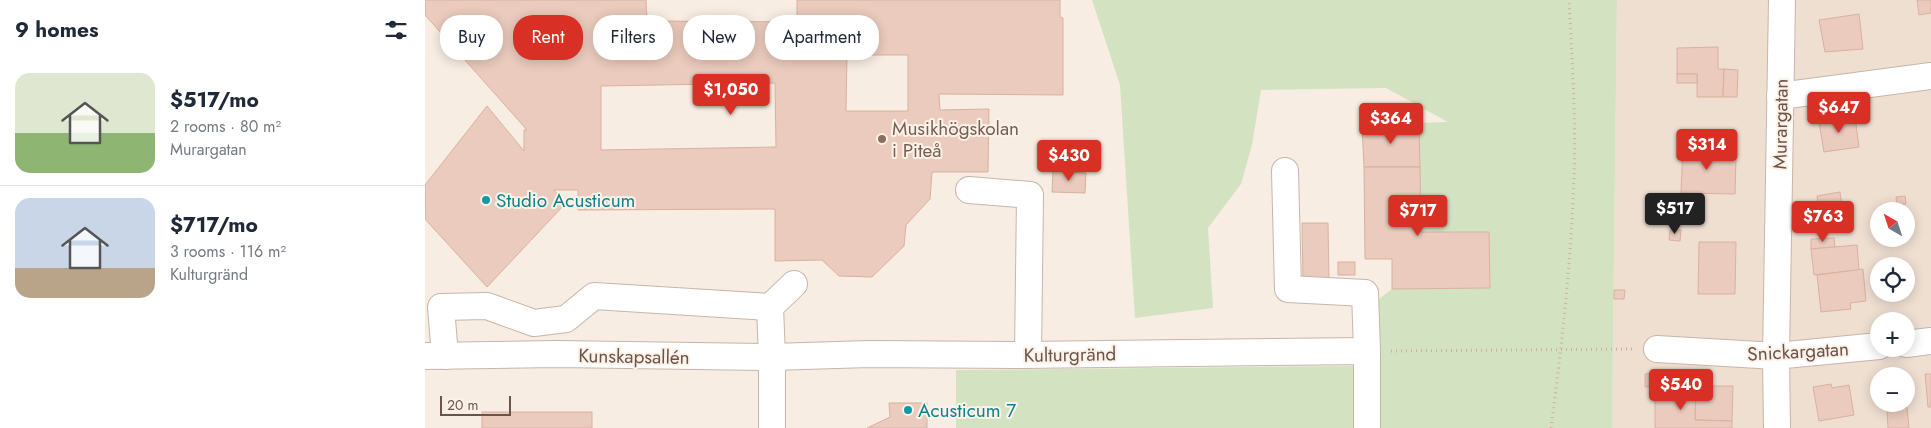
<!DOCTYPE html>
<html lang="en">
<head>
<meta charset="utf-8">
<style>
	:root { --surface:#fff; --page:#f6f6f7; --text:#1f2937; --muted:#747a83; --line:#e0e1e3; --accent:#d93025 }
	body { margin:0; font-family:Jost,sans-serif; background:var(--page); color:var(--text); height:100vh; display:flex; flex-direction:column; font-size:19px; white-space:nowrap }
	* { box-sizing:border-box; margin:0 }
	p { font-size:16px; color:var(--muted) }
	.icon { flex:none; width:28px; height:28px; fill:none; stroke:currentColor; stroke-width:2; stroke-linecap:round; stroke-linejoin:round }
	.map { position:relative; flex:1; overflow:hidden }
	.sheet { display:flex; flex-direction:column; background:var(--surface); width:425px }
	.sheet>* { flex:none }
	.banner { position:absolute; left:15px; top:15px; width:475px; height:45px; display:flex; gap:10px }
	.needle { width:32px; rotate:321deg }
	.buttons { position:absolute; left:1445px; top:202px; display:grid; gap:10px }
	.buttons a { display:grid; place-items:center; width:45px; height:45px; border-radius:50%; background:var(--surface); box-shadow:0 2px 12px #0003; font-size:25px }
	.scale { position:absolute; left:15px; bottom:12px; width:71px; box-sizing:border-box; padding-left:5px; border:2px solid #6c544c; border-top:0; font-size:14px; line-height:18px; white-space:nowrap; color:#6c544c; -webkit-text-stroke:4px #fcf2e7; paint-order:stroke }
	.price { position:absolute; translate:-50% -42px; padding:0 11px; border-radius:5px; background:var(--accent); color:#fff; font-size:16px; line-height:32px; filter:drop-shadow(0 1px 2px #0008) }
	.price::after { content:''; position:absolute; left:50%; top:30px; width:15px; height:11px; margin-left:-8px; background:inherit; clip-path:polygon(0 0,100% 0,50% 100%) }
	.price.active { background:#222; color:#fff }
	ul { padding:0; list-style:none }
	li { display:flex; align-items:center; gap:15px; height:125px; padding:0 15px }
	li+li { border-top:1px solid var(--line) }
	li span { display:grid; place-items:center; flex:none; width:140px; height:100px; border-radius:15px; color:#555 }
	li>.icon { margin-inline-start:auto }
	span .icon { width:60px; height:60px; fill:#fffc; stroke-width:1 }
	li b { font-size:21px }
	h2 { display:flex; justify-content:space-between; align-items:center; height:60px; padding:0 15px; font-size:21px }
	.tag { padding:0 18px; border-radius:20px; background:var(--surface); box-shadow:0 2px 12px #0003; font-size:18px; line-height:45px }
	.tag.active { background:var(--accent); color:#fff }
	main { display:flex; flex:1; min-height:0 }
	.map>svg:first-child { display:block }
	.residential { fill:#efdfd1; fill-rule:evenodd }
	.green { fill:#d3e3c2 }
	.building { fill:#eacbbd; stroke:#dab09f; fill-rule:evenodd }
	.lines { fill:none; stroke-linecap:round; stroke-linejoin:round }
	.minor-casing { stroke:#c7b5ab; stroke-width:28 }
	.path { stroke:#ceaea1; stroke-width:3; stroke-dasharray:1 4; stroke-linecap:butt }
	.minor { stroke:#fff; stroke-width:26 }
	.education-dot { fill:#8d6e63; stroke:#fcf2e7; stroke-width:2 }
	.culture-dot { fill:#0f9aa8; stroke:#fcf2e7; stroke-width:2 }
	.labels { text-anchor:middle; stroke-width:4; stroke-linejoin:round; paint-order:stroke }
	.street-label { font-size:19px; fill:#6c544c; stroke:#fcf2e7 }
	.education-label { font-size:19px; fill:#785e54; stroke:#fcf2e7; text-anchor:start }
	.culture-label { font-size:19px; fill:#0d838f; stroke:#fcf2e7; text-anchor:start }
</style>
</head>
<body>
<main>
<section class="sheet">
<h2>9 homes<svg class="icon" aria-label="filters" viewBox="0 0 24 24"><path d="M4 7h16M4 17h16"/><circle cx="9" cy="7" r="2"/><circle cx="15" cy="17" r="2"/></svg></h2>
<ul>
<li><span style="background:linear-gradient(#dfe7d0 60%,#8fb573 0)"><svg class="icon" aria-label="home" viewBox="0 0 24 24"><path d="M3 11l9-7 9 7M6 9v11h12V9"/></svg></span><div><b>$517/mo</b><p>2 rooms · 80 m²</p><p>Murargatan</p></div></li>
<li><span style="background:linear-gradient(#c9d6e8 70%,#b9a48a 0)"><svg class="icon" aria-label="home" viewBox="0 0 24 24"><path d="M3 11l9-7 9 7M6 9v11h12V9"/></svg></span><div><b>$717/mo</b><p>3 rooms · 116 m²</p><p>Kulturgränd</p></div></li>
</ul>
</section>
<div class="map">
<svg width="1506" height="428" viewBox="0 0 1506 428">
	<rect width="100%" height="100%" fill="#f8ede2"/>
	<path class="residential" d="M1192 0H1506V428H1187ZM1454 211H1481V239H1454ZM1454 266H1481V294H1454ZM1454 321H1481V349H1454ZM1454 376H1481V404H1454Z"/>
	<polygon class="green" points="667,0 1192,0 1187,428 531,428 531,370 930,366 954,340 954,299 967,289 1065,288 1064,232 996,232 994,123 1023,122 961,88 836,90 827,145 816,184 783,228 788,308 710,318 695,85"/>
	<g class="building">
		<path d="M0 0H221L222 21 372 22V0H635V17L638 18V95L514 94 515 110 564 109 563 172H507L505 199 481 225 479 246 447 277 414 276 397 260 350 261V209L153 210V190H129L140 204 62 287 0 219V185L62 106 99 151V130H102L0 15ZM422 55H483V111H421ZM350 83 351 147 176 150V86Z"/>
		<polygon points="1492,0 1506,0 1506,13 1494,15"/>
		<polygon points="1434,14 1438,49 1400,52 1394,20"/>
		<polygon points="1293,47 1293,69 1299,69 1298,97 1272,97 1272,74 1252,74 1252,48"/>
		<polygon points="1299,69 1313,70 1312,97 1298,97"/>
		<rect x="1252" y="74" width="20" height="9"/>
		<polygon points="1430,117 1434,147 1399,152 1394,122"/>
		<polygon points="994,123 995,167 939,167 937,125"/>
		<polygon points="629,143 663,145 661,166 628,163"/>
		<polygon points="1258,144 1295,145 1294,158 1311,158 1310,194 1256,193"/>
		<polygon points="939,167 995,167 996,232 1064,232 1065,288 967,289 967,259 940,259"/>
		<polygon points="628,171 661,173 660,193 627,192"/>
		<polygon points="1415,192 1417,207 1394,211 1392,196"/>
		<polygon points="1480,196 1481,204 1472,205 1471,197"/>
		<polygon points="1417,207 1418,211 1405,213 1405,209"/>
		<polygon points="877,223 903,223 904,280 878,280"/>
		<polygon points="1245,230 1256,230 1255,241 1244,240"/>
		<polygon points="1409,238 1410,247 1386,249 1386,239"/>
		<polygon points="1274,242 1311,242 1310,294 1273,294"/>
		<polygon points="1432,245 1434,270 1389,275 1386,249"/>
		<rect x="913" y="262" width="17" height="13"/>
		<polygon points="1438,269 1441,301 1425,303 1426,309 1396,312 1392,275"/>
		<polygon points="1189,290 1200,290 1199,299 1189,299"/>
		<polygon points="1231,373 1232,386 1220,387 1220,374"/>
		<polygon points="1500,374 1506,374 1506,407 1503,407"/>
		<polygon points="1406,384 1407,388 1424,385 1429,415 1394,421 1388,387"/>
		<polygon points="1271,386 1308,386 1307,421 1270,420"/>
		<polygon points="1230,390 1271,390 1270,420 1307,421 1307,428 1230,428"/>
		<polygon points="464,403 502,403 502,428 442,428 465,417"/>
		<polygon points="1482,407 1484,428 1463,428 1462,409"/>
		<rect x="57" y="412" width="110" height="16"/>
	</g>
	<g class="lines">
		<g class="minor-casing">
			<g id="minor">
				<polyline points="1355,96 1506,76"/>
				<polyline points="860,171 863,289 940,293 942,351 942,428"/>
				<polyline points="544,190 605,195 603,355"/>
				<polyline points="369,284 345,307 347,357 444,354 596,355 942,351"/>
				<polyline points="1481,344 1506,341"/>
				<polyline points="1232,349 1351,356 1454,346"/>
				<polyline points="0,356 132,354 347,357 347,428"/>
				<polyline points="20,356 16,307 62,306 109,323 141,319 169,296 345,307"/>
				<polyline points="1352,428 1351,356 1357,0"/>
			</g>
		</g>
		<g class="path">
			<polyline points="966,351 1209,349"/>
			<path d="M1126 428C1137 345 1146 262 1149 178 1151 119 1147 59 1144 0"/>
		</g>
		<use href="#minor" class="minor"/>
	</g>
	<circle class="education-dot" cx="457" cy="139" r="5"/>
	<g class="culture-dot">
		<circle cx="61" cy="200" r="5"/>
		<circle cx="483" cy="410" r="5"/>
	</g>
	<g class="labels">
		<g class="street-label">
			<text transform="translate(1355 124) rotate(-89)" y="7">Murargatan</text>
			<text transform="translate(1373 351) rotate(-3)" y="7">Snickargatan</text>
			<text transform="translate(645 354) rotate(-1)" y="7">Kulturgränd</text>
			<text transform="translate(209 356) rotate(1)" y="7">Kunskapsallén</text>
		</g>
		<g class="education-label">
			<text x="467" y="135">Musikhögskolan<tspan x="467" dy="22">i Piteå</tspan></text>
		</g>
		<g class="culture-label">
			<text x="71" y="207">Studio Acusticum</text>
			<text x="493" y="417">Acusticum 7</text>
		</g>
	</g>
</svg>
<div class="buttons">
<a><svg class="needle" viewBox="-14 -14 28 28"><path d="M0-13l5 13h-10z" fill="#e53935"/><path d="M0 13l5-13h-10z" fill="#747a83"/></svg></a>
<a><svg class="icon" aria-label="locate" viewBox="0 0 24 24"><circle cx="12" cy="12" r="6"/><path d="M12 2v4M12 18v4M2 12h4M18 12h4"/></svg></a>
<a>+</a>
<a>−</a>
</div>
<div class="scale">20 m</div>
<b class="price" style="left:306px;top:116px">$1,050</b>
<b class="price" style="left:1414px;top:134px">$647</b>
<b class="price" style="left:966px;top:145px">$364</b>
<b class="price" style="left:1282px;top:171px">$314</b>
<b class="price" style="left:644px;top:182px">$430</b>
<b class="price active" style="left:1250px;top:235px">$517</b>
<b class="price" style="left:993px;top:237px">$717</b>
<b class="price" style="left:1398px;top:243px">$763</b>
<b class="price" style="left:1256px;top:411px">$540</b>
<div class="banner">
<a class="tag">Buy</a>
<a class="tag active">Rent</a>
<a class="tag">Filters</a>
<a class="tag">New</a>
<a class="tag">Apartment</a>
</div>
</div>
</main>
</body>
</html>
